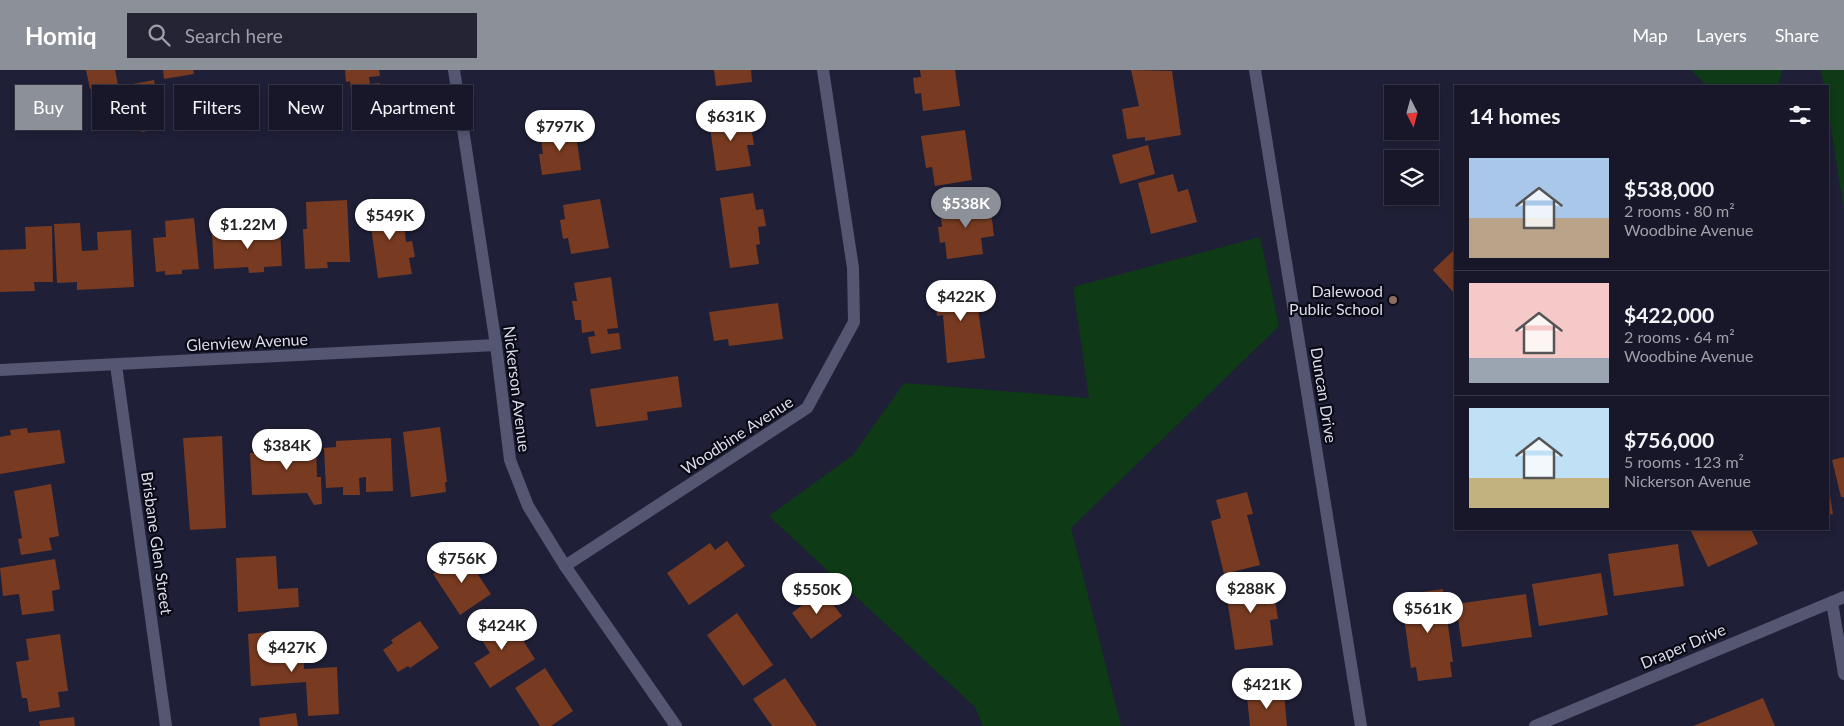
<!DOCTYPE html>
<html lang="en">
<head>
<meta charset="utf-8">
<style>
	:root { --surface:#171729; --page:#242435; --text:#f1f3f6; --muted:#9e9fa8; --line:#363646; --accent:#8c9099 }
	body { margin:0; font-family:Lato,sans-serif; background:var(--page); color:var(--text); height:100vh; display:flex; flex-direction:column; font-size:19px; white-space:nowrap }
	* { box-sizing:border-box; margin:0 }
	p { font-size:16px; color:var(--muted) }
	.icon { flex:none; width:28px; height:28px; fill:none; stroke:currentColor; stroke-width:2; stroke-linecap:round; stroke-linejoin:round }
	.map { position:relative; flex:1; overflow:hidden }
	.drawer { position:absolute; left:1454px; top:15px; width:375px; height:445px; display:flex; flex-direction:column; background:var(--surface); border-radius:0px; box-shadow:0 2px 8px #0003,0 0 0 1px var(--line) }
	.drawer>* { flex:none }
	.hud { position:absolute; left:15px; top:15px; width:475px; height:45px; display:flex; gap:10px }
	.needle { width:32px; rotate:174deg }
	.tools { position:absolute; left:1384px; top:15px; display:grid; gap:10px }
	.tools a { display:grid; place-items:center; width:55px; height:55px; border-radius:0px; background:var(--surface); box-shadow:0 2px 8px #0003,0 0 0 1px var(--line); font-size:25px }
	.price { position:absolute; translate:-50% -42px; padding:0 11px; border-radius:18px; background:#fff; color:#222; font-size:16px; line-height:32px; filter:drop-shadow(0 1px 2px #0008) }
	.price::after { content:''; position:absolute; left:50%; top:30px; width:15px; height:11px; margin-left:-8px; background:inherit; clip-path:polygon(0 0,100% 0,50% 100%) }
	.price.selected { background:var(--accent); color:#fff }
	ul { padding:0; list-style:none }
	li { display:flex; align-items:center; gap:15px; height:125px; padding:0 15px }
	li+li { border-top:1px solid var(--line) }
	li span { display:grid; place-items:center; flex:none; width:140px; height:100px; border-radius:0px; color:#555 }
	li>.icon { margin-inline-start:auto }
	span .icon { width:60px; height:60px; fill:#fffc; stroke-width:1 }
	li b { font-size:21px }
	h2 { display:flex; justify-content:space-between; align-items:center; height:60px; padding:0 15px; font-size:21px }
	.tag { padding:0 18px; border-radius:0px; background:var(--surface); box-shadow:0 2px 8px #0003,0 0 0 1px var(--line); font-size:18px; line-height:45px }
	.tag.selected { background:var(--accent); color:#fff }
	header { display:flex; align-items:center; gap:30px; box-sizing:border-box; height:70px; padding:0 25px; background:var(--accent); color:#fff }
	header strong { font-size:24px }
	nav { display:flex; gap:28px; margin-inline-start:auto; font-size:18px }
	.search { width:350px; height:45px; background:var(--page); display:flex; align-items:center; gap:12px; box-sizing:border-box; padding:0 18px; border-radius:0px; color:var(--muted); font-size:19px }
	.map>svg:first-child { display:block }
	.green { fill:#0e3b16 }
	.building { fill:#783b21 }
	.lines { fill:none; stroke-linecap:round; stroke-linejoin:round }
	.minor { stroke:#555672; stroke-width:12 }
	.education-dot { fill:#8d6e63; stroke:#0a0a15; stroke-width:2 }
	.labels { text-anchor:middle; stroke-width:4.5; stroke-linejoin:round; paint-order:stroke }
	.poi-label { font-size:16px; fill:#dadbec; stroke:#0a0a15; text-anchor:end }
	.street-label { font-size:16px; fill:#dadbec; stroke:#0a0a15 }
</style>
</head>
<body>
<header>
<strong>Homiq</strong>
<div class="search"><svg class="icon" aria-label="search" viewBox="0 0 24 24"><circle cx="10" cy="10" r="6"/><path d="M15 15l6 6"/></svg>Search here</div>
<nav><a>Map</a><a>Layers</a><a>Share</a></nav>
</header>
<div class="map">
<svg width="1844" height="656" viewBox="0 0 1844 656">
	<rect width="100%" height="100%" fill="#1f1f37"/>
	<g class="green">
		<polygon points="1691,0 1782,0 1778,16 1707,16"/>
		<polygon points="1821,0 1844,0 1844,141 1828,38 1828,16 1824,16"/>
		<polygon points="1260,167 1279,256 1071,458 1121,656 983,656 975,637 769,446 853,385 904,313 1089,328 1073,217"/>
	</g>
	<g class="building">
		<polygon points="86,0 115,0 118,15 90,19"/>
		<polygon points="163,0 193,0 194,4 164,9"/>
		<polygon points="345,0 379,0 380,6 369,7 370,14 380,13 382,30 353,34 350,11 346,12"/>
		<polygon points="714,0 751,0 752,12 716,16"/>
		<polygon points="920,0 955,0 960,36 923,41 921,23 915,24 913,8 921,7"/>
		<polygon points="1131,0 1172,1 1181,65 1145,71 1145,67 1127,69 1122,39 1139,36"/>
		<polygon points="154,10 162,59 141,62 133,14"/>
		<polygon points="749,44 754,75 747,75 751,96 716,101 709,50"/>
		<polygon points="575,57 581,100 542,105 539,84 543,84 540,62"/>
		<polygon points="965,60 972,110 935,116 932,97 926,98 921,66"/>
		<polygon points="1148,75 1155,104 1120,114 1112,85"/>
		<polygon points="1173,104 1178,122 1188,119 1197,152 1151,164 1138,113"/>
		<polygon points="753,123 756,140 763,139 766,156 758,157 760,174 756,175 759,194 730,198 720,128"/>
		<polygon points="600,129 609,178 571,184 568,168 563,169 560,150 565,149 563,135"/>
		<polygon points="347,130 350,192 327,192 328,198 305,199 303,159 307,159 306,132"/>
		<polygon points="397,130 400,147 394,148 395,156 404,155 406,172 412,171 415,187 409,188 412,204 378,208 368,134"/>
		<polygon points="990,132 994,166 981,168 983,184 947,189 945,172 940,173 938,157 942,157 940,139"/>
		<polygon points="194,148 199,199 182,200 182,204 165,205 165,201 156,202 153,168 166,167 165,151"/>
		<polygon points="80,153 82,181 98,180 97,162 131,160 134,217 77,220 77,212 57,213 54,154"/>
		<polygon points="52,156 53,212 34,212 35,221 0,222 0,180 26,179 25,157"/>
		<polygon points="280,159 282,196 264,197 264,202 249,203 248,197 214,199 212,164"/>
		<polygon points="1455,179 1455,224 1433,200"/>
		<polygon points="611,207 618,258 607,259 608,264 619,263 621,279 591,284 588,267 595,266 594,261 582,263 581,250 575,250 572,231 577,231 574,213"/>
		<polygon points="974,211 985,288 947,293 943,245 937,246 934,227 940,226 938,215"/>
		<polygon points="778,233 783,269 729,276 728,269 714,271 709,242"/>
		<polygon points="678,306 682,337 647,342 648,350 596,357 590,319"/>
		<polygon points="440,357 447,412 445,412 446,422 411,427 403,362"/>
		<polygon points="27,358 28,363 60,360 65,393 0,404 0,367 11,365 10,360"/>
		<polygon points="222,366 226,458 190,460 183,368"/>
		<polygon points="391,368 393,421 366,422 366,407 359,408 360,425 343,425 343,417 326,418 324,378 336,377 336,371"/>
		<polygon points="316,372 317,407 321,407 322,434 314,435 307,423 252,425 250,383 263,383 262,375"/>
		<polygon points="1844,387 1844,427 1841,427 1832,390"/>
		<polygon points="1828,413 1833,444 1828,445"/>
		<polygon points="51,414 59,466 49,468 52,480 21,485 18,469 22,468 14,421"/>
		<polygon points="1247,422 1253,444 1247,445 1260,495 1224,504 1211,451 1221,448 1216,430"/>
		<polygon points="1690,459 1751,459 1758,474 1708,497"/>
		<polygon points="727,471 745,496 689,535 667,503 710,473 715,480"/>
		<polygon points="1678,474 1684,516 1614,526 1608,484"/>
		<polygon points="464,484 491,524 460,545 433,504"/>
		<polygon points="276,486 278,519 298,518 299,537 238,542 236,488"/>
		<polygon points="55,489 60,519 52,521 54,541 22,545 19,524 3,526 0,498"/>
		<polygon points="1601,503 1608,545 1539,556 1532,514"/>
		<polygon points="1265,509 1268,530 1275,530 1278,549 1270,550 1273,575 1235,580 1225,516"/>
		<polygon points="1443,519 1453,592 1450,592 1452,607 1418,611 1416,597 1411,598 1401,525"/>
		<polygon points="822,520 842,546 811,569 792,543"/>
		<polygon points="1526,524 1532,567 1462,577 1456,534"/>
		<polygon points="737,543 773,595 743,616 707,565"/>
		<polygon points="506,544 535,589 490,618 474,593 490,583 477,562"/>
		<polygon points="420,551 439,578 410,598 408,596 398,602 383,580 393,573 391,570"/>
		<polygon points="281,561 283,592 304,590 304,599 337,597 339,644 308,646 306,612 251,616 248,564"/>
		<polygon points="60,564 68,621 58,622 60,637 29,642 27,628 22,628 16,592 29,590 26,569"/>
		<polygon points="545,598 573,641 551,656 540,656 515,618"/>
		<polygon points="785,608 817,656 772,656 753,629"/>
		<polygon points="1284,623 1287,656 1250,656 1247,627"/>
		<polygon points="1763,628 1775,656 1693,656"/>
		<polygon points="296,643 298,656 260,656 259,648"/>
		<polygon points="74,647 75,656 40,656 39,651"/>
	</g>
	<g class="lines">
		<g class="minor">
			<polyline points="454,0 496,275 510,390 528,436 565,496 676,656"/>
			<polyline points="1255,0 1361,656"/>
			<polyline points="116,295 166,656"/>
			<polyline points="0,300 496,275"/>
			<polyline points="565,496 807,338 854,252 853,198 823,0"/>
			<polyline points="1832,532 1844,604"/>
			<polyline points="1535,656 1844,527"/>
		</g>
	</g>
	<circle class="education-dot" cx="1393" cy="230" r="5"/>
	<g class="labels">
		<g class="poi-label">
			<text x="1383" y="227">Dalewood<tspan x="1383" dy="18">Public School</tspan></text>
		</g>
		<g class="street-label">
			<text transform="translate(247 272) rotate(-3)" y="6">Glenview Avenue</text>
			<text transform="translate(517 319) rotate(83)" y="6">Nickerson Avenue</text>
			<text transform="translate(1324 325) rotate(81)" y="6">Duncan Drive</text>
			<text transform="translate(737 365) rotate(-33)" y="6">Woodbine Avenue</text>
			<text transform="translate(157 473) rotate(82)" y="6">Brisbane Glen Street</text>
			<text transform="translate(1683 576) rotate(-23)" y="6">Draper Drive</text>
		</g>
	</g>
</svg>
<div class="tools">
<a><svg class="needle" viewBox="-14 -14 28 28"><path d="M0-13l5 13h-10z" fill="#e53935"/><path d="M0 13l5-13h-10z" fill="#9e9fa8"/></svg></a>
<a><svg class="icon" aria-label="layers" viewBox="0 0 24 24"><path d="M12 4l9 5-9 5-9-5zM3 14l9 5 9-5"/></svg></a>
</div>
<b class="price" style="left:731px;top:72px">$631K</b>
<b class="price" style="left:560px;top:82px">$797K</b>
<b class="price selected" style="left:966px;top:159px">$538K</b>
<b class="price" style="left:390px;top:171px">$549K</b>
<b class="price" style="left:248px;top:180px">$1.22M</b>
<b class="price" style="left:961px;top:252px">$422K</b>
<b class="price" style="left:287px;top:401px">$384K</b>
<b class="price" style="left:462px;top:514px">$756K</b>
<b class="price" style="left:1251px;top:544px">$288K</b>
<b class="price" style="left:817px;top:545px">$550K</b>
<b class="price" style="left:1428px;top:564px">$561K</b>
<b class="price" style="left:502px;top:581px">$424K</b>
<b class="price" style="left:292px;top:603px">$427K</b>
<b class="price" style="left:1267px;top:640px">$421K</b>
<div class="hud">
<a class="tag selected">Buy</a>
<a class="tag">Rent</a>
<a class="tag">Filters</a>
<a class="tag">New</a>
<a class="tag">Apartment</a>
</div>
<section class="drawer">
<h2>14 homes<svg class="icon" aria-label="filters" viewBox="0 0 24 24"><path d="M4 7h16M4 17h16"/><circle cx="9" cy="7" r="2"/><circle cx="15" cy="17" r="2"/></svg></h2>
<ul>
<li><span style="background:linear-gradient(#a9c7e8 60%,#b9a48a 0)"><svg class="icon" aria-label="home" viewBox="0 0 24 24"><path d="M3 11l9-7 9 7M6 9v11h12V9"/></svg></span><div><b>$538,000</b><p>2 rooms · 80 m²</p><p>Woodbine Avenue</p></div></li>
<li><span style="background:linear-gradient(#f6c9c9 75%,#9aa5b1 0)"><svg class="icon" aria-label="home" viewBox="0 0 24 24"><path d="M3 11l9-7 9 7M6 9v11h12V9"/></svg></span><div><b>$422,000</b><p>2 rooms · 64 m²</p><p>Woodbine Avenue</p></div></li>
<li><span style="background:linear-gradient(#bfe0f5 70%,#c2b280 0)"><svg class="icon" aria-label="home" viewBox="0 0 24 24"><path d="M3 11l9-7 9 7M6 9v11h12V9"/></svg></span><div><b>$756,000</b><p>5 rooms · 123 m²</p><p>Nickerson Avenue</p></div></li>
</ul>
</section>
</div>
</body>
</html>
